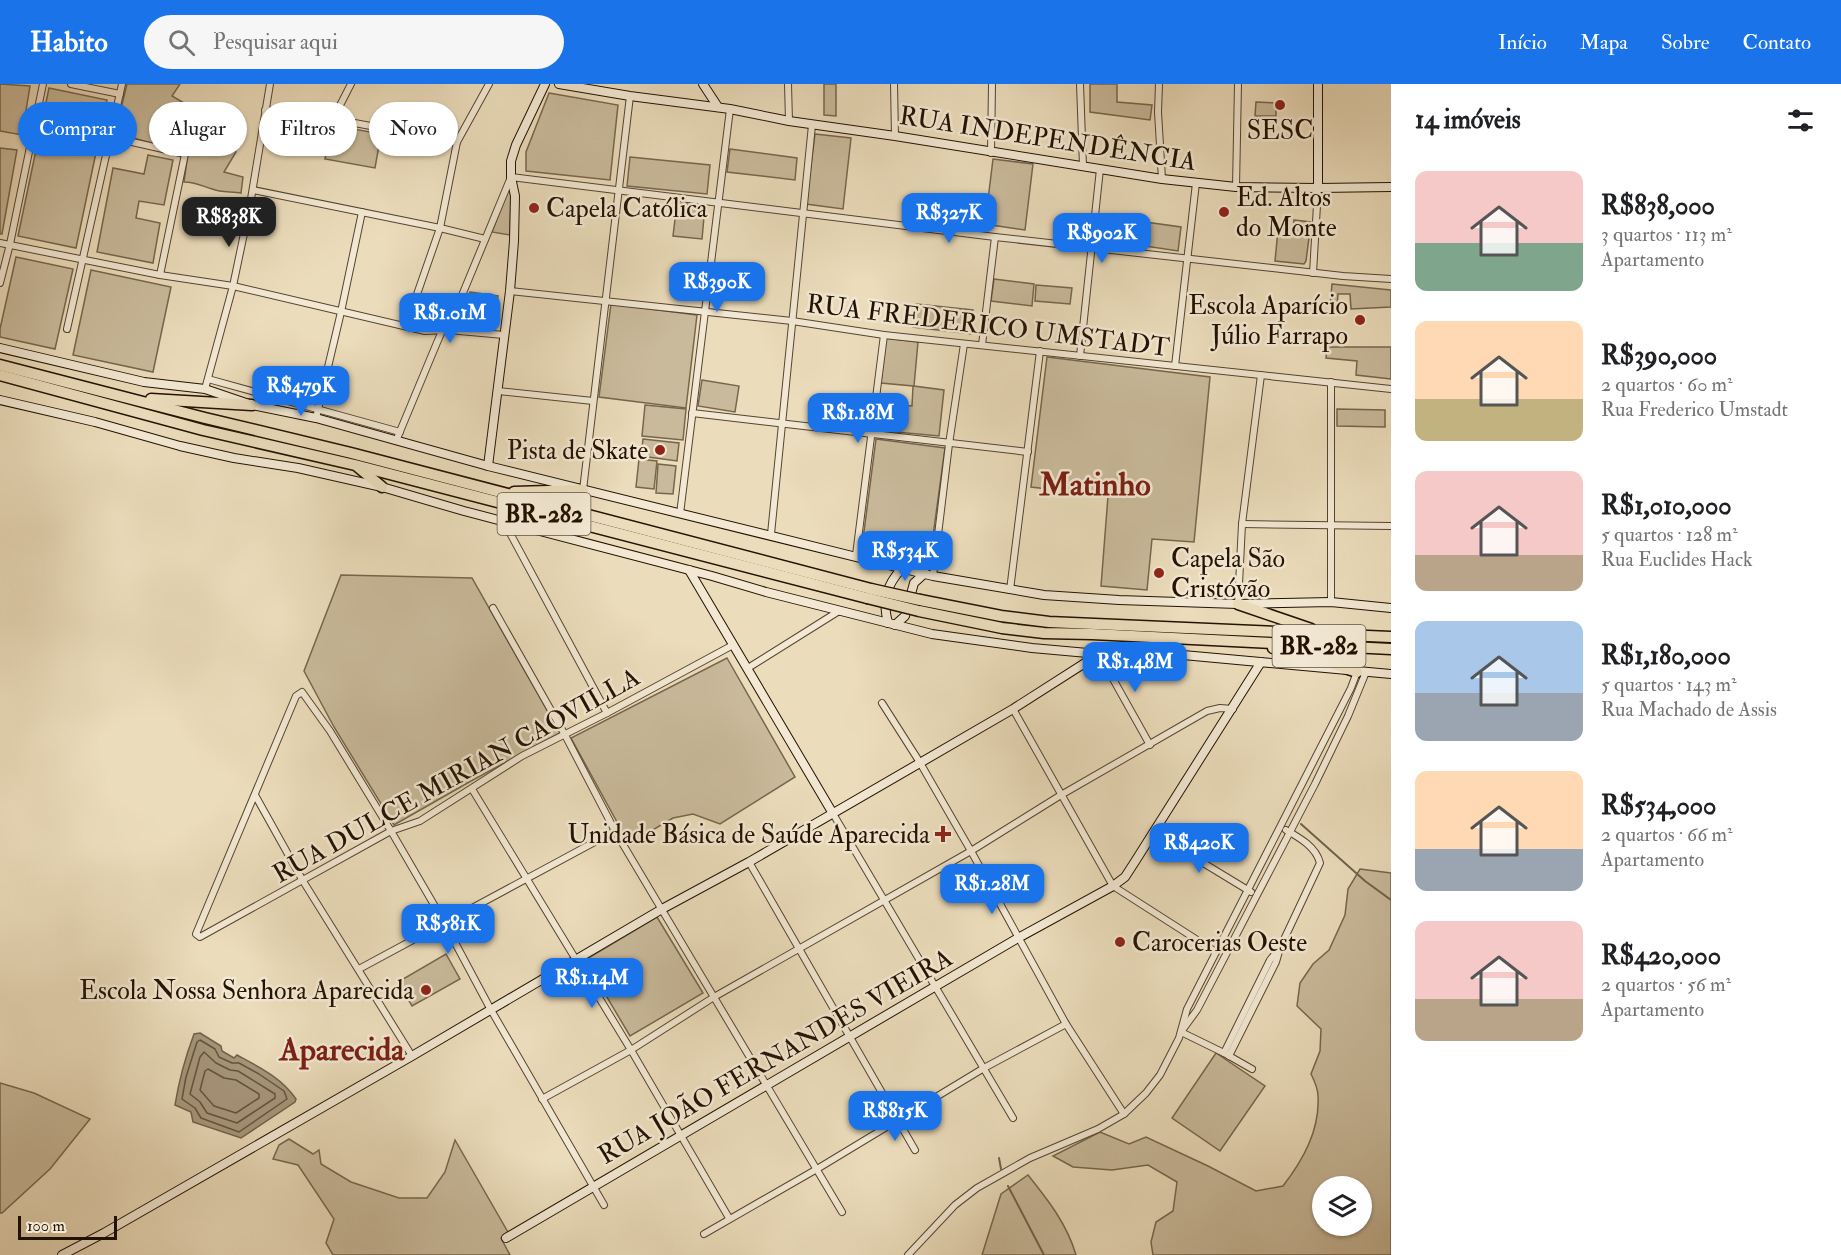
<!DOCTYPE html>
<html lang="pt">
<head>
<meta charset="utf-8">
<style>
	:root { --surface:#fff; --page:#f6f6f6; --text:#202124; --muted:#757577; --accent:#1a73e8 }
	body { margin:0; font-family:"IM FELL Double Pica",serif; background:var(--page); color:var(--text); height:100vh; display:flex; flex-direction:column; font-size:22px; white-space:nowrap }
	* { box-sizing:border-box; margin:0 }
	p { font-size:20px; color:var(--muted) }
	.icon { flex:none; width:33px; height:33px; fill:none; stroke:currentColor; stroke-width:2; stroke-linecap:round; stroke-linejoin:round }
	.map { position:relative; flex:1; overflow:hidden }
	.panel { display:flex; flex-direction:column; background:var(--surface); width:450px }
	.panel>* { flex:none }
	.hud { position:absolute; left:18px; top:18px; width:570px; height:54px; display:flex; gap:12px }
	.controls { position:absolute; left:1312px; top:1092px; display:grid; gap:12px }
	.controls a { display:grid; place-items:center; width:60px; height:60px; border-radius:50%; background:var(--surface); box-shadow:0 2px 4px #0004; font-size:30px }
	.scale { position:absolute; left:18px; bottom:15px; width:99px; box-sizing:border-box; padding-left:6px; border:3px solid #231201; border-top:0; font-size:16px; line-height:21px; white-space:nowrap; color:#231201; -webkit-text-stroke:4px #f2e8d3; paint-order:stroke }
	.price { position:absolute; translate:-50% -51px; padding:0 14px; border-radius:12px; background:var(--accent); color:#fff; font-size:20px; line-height:39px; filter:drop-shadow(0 2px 3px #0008) }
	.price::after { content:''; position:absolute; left:50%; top:36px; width:18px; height:14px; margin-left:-9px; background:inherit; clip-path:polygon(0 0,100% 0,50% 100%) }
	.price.active { background:#222; color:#fff }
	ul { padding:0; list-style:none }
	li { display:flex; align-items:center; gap:18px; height:150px; padding:0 24px }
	li span { display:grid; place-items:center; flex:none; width:168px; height:120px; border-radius:12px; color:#555 }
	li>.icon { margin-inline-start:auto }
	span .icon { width:72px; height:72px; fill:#fffc; stroke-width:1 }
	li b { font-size:26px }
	h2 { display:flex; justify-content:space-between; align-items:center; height:72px; padding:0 24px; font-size:26px }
	.tag { padding:0 21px; border-radius:27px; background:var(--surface); box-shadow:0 2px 4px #0004; font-size:21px; line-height:54px }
	.tag.active { background:var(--accent); color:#fff }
	header { display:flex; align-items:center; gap:36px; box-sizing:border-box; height:84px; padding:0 30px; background:var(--accent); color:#fff }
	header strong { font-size:28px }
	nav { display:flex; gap:33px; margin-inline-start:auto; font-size:21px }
	.search { width:420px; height:54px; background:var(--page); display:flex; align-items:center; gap:15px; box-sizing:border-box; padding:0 21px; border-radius:33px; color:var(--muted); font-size:22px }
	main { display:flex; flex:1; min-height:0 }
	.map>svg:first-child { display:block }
	.green { fill:#c9ba9b; stroke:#76664e; stroke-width:1.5; fill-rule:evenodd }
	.water { fill:#a7977c; stroke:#72624b; stroke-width:1.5 }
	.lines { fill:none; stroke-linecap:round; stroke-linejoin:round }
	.shore { stroke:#65543e; stroke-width:1.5 }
	.stream { stroke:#72624b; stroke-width:2 }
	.street-casing { stroke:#554430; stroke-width:8 }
	.secondary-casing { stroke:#231201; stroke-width:10 }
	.highway-casing { stroke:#231201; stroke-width:13 }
	.street { stroke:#f2e8d3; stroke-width:6 }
	.secondary { stroke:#f2e8d3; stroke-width:8 }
	.highway { stroke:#ebdcbb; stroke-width:10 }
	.highway-bridge-casing { stroke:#231201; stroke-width:13; stroke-linecap:butt }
	.highway-bridge { stroke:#ebdcbb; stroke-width:10 }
	.poi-dot { fill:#8f2418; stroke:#f2e8d3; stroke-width:2 }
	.labels { text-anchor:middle; stroke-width:5; stroke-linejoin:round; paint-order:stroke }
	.shield { fill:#f2e8d3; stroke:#615240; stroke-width:1.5 }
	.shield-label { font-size:24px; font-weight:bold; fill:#231201 }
	.poi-label { font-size:26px; fill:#231201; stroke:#f2e8d3; text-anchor:start }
	.street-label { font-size:26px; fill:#231201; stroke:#f2e8d3 }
	.district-label { font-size:32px; font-weight:bold; fill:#7a1f14; stroke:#f2e8d3 }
</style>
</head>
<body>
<header>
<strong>Habito</strong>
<div class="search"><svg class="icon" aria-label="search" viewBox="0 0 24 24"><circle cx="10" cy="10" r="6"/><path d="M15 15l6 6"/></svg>Pesquisar aqui</div>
<nav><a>Início</a><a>Mapa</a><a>Sobre</a><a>Contato</a></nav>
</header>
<main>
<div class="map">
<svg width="1391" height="1171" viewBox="0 0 1391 1171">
	<rect width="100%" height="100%" fill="#ebdcbb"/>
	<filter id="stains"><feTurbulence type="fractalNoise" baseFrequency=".00333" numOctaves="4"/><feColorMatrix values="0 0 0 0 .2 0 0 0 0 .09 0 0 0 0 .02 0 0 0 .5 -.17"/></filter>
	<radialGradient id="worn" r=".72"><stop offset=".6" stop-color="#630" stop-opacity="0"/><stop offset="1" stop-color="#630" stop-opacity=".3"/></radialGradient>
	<g class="green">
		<polygon points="0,0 30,2 22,51 0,47"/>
		<path d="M127 0H180L172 12 223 42 221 53 235 56 233 62 236 68 224 88 243 93 241 109C232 107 222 109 212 105 202 102 195 98 184 98L188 69 115 49Z"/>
		<polygon points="824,0 836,0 836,32 824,31"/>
		<polygon points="1090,0 1117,0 1117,18 1152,21 1150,36 1090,28"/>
		<polygon points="49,4 107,16 76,164 18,152"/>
		<polygon points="549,9 618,21 610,96 526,87 526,68"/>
		<polygon points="1256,18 1276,19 1276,32 1255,32"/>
		<polygon points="332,41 381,50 375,84 325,75"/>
		<polygon points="815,50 851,54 843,125 806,120"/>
		<polygon points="0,64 17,66 2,150 0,150"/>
		<polygon points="730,65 797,74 795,96 727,88"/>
		<polygon points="148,71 173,76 164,121 139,117 136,134 160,139 153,179 97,168 113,84 144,90"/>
		<polygon points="630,73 710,81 707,110 627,102"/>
		<polygon points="993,75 1033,80 1025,146 985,140"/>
		<polygon points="511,97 510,151 492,148"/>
		<polygon points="677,119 705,122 702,155 673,152"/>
		<polygon points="1102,132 1181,143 1178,167 1099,155"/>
		<polygon points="1294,136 1311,138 1306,177 1304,180 1275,177 1278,146 1293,147"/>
		<polygon points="16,173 73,185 55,265 0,253 0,245"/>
		<polygon points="91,186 171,203 153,288 73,271"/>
		<polygon points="994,195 1034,200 1032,222 991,217"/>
		<polygon points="1332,200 1391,206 1391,223 1351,225 1350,210 1338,210 1337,223 1330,223"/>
		<polygon points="1036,201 1072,204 1070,220 1035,217"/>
		<polygon points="470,208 498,212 494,239 458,236"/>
		<polygon points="611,220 697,231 686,324 599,313"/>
		<polygon points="916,220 973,226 971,250 913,243"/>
		<polygon points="885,254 918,258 914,302 944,306 939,352 875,346 878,319 912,322 913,302 881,299"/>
		<polygon points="1327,263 1391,263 1391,295 1356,291 1357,277 1326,274"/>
		<polygon points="1047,273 1210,293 1194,458 1152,455 1147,506 1101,502 1108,412 1031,403"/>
		<polygon points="702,296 739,302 735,328 698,322"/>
		<polygon points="645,321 686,325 683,356 642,352"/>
		<polygon points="1337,325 1385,326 1385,343 1337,342"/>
		<polygon points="643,355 679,359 677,377 641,372"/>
		<polygon points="876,355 945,364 929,481 862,463"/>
		<polygon points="639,375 657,377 654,405 636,403"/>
		<polygon points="658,380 676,382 673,410 656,409"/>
		<polygon points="341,491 472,494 560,649 471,697 394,741 334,643 304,587"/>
		<polygon points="727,574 795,693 720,740 693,730 673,734 629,760 571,654"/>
		<path d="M1360 785 1391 789V1171H1153L1151 1158 1156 1138 1173 1127 1177 1098 1148 1081 1112 1086 1073 1083 1053 1072 1100 1048 1129 1060 1146 1053 1208 1082 1256 1107 1283 1102C1303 1076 1320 1046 1318 1012 1318 1005 1314 996 1311 990L1320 967 1321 945 1297 922 1300 899 1313 880 1329 866 1345 831 1348 805ZM1323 1102H1362V1142H1323Z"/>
		<polygon points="657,833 703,909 630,952 585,876"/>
		<polygon points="446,870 460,895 412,922 398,898"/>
		<polygon points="1216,969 1265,1002 1220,1067 1172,1034"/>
		<polygon points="0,999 34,1009 90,1035 50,1085 2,1129 0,1129"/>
		<polygon points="289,1055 313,1070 319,1066 321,1080 351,1098 399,1114 427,1114 445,1088 455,1056 509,1150 501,1154 510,1171 333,1171 326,1159 334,1135 298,1081 273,1075 279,1061"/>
		<path d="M1028 1091C1048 1116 1067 1140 1076 1171H982L1001 1110Z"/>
	</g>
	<path class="water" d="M200 949 221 962 222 967 234 974 237 971C259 983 282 994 296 1015L295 1018 241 1054 193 1038 191 1028 175 1021C179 996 185 974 194 950Z"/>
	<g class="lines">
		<g class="shore">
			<polygon points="200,956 215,965 219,973 232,979 239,979 259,990 284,1007 287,1015 239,1048 201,1034 195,1024 182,1015 186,993 197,958"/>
			<polygon points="204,968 216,979 230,986 238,987 275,1010 275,1014 237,1039 207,1029 200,1018 190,1010 200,973"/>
			<polygon points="208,985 224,994 236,996 259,1010 259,1014 236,1029 214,1022 200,1006 205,987"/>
		</g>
		<g class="stream">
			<polyline points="1301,740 1365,797 1391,816"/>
			<polyline points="999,1074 1001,1085"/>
			<polyline points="1008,1102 1044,1171"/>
		</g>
		<g class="street-casing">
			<g id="street">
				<polyline points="71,0 120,10"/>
				<polyline points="788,0 789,37"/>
				<polyline points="894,0 895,52"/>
				<polyline points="1080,0 1083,82"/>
				<polyline points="1159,0 1158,28 1162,95"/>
				<polyline points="265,26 333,35 457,58"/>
				<polyline points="333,35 351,0"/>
				<polyline points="110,53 185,70 160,191"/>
				<polyline points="991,69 992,0"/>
				<polyline points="1236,103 1238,0"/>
				<polyline points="253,106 440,144 485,155"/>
				<polyline points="0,159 160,191 233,202 425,247 448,246 504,251"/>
				<polyline points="1313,189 1318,104"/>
				<polyline points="0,199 10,160 43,0"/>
				<polyline points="510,207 792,237 884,251 1391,305"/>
				<polyline points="406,242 440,144 457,58 489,0"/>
				<polyline points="67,245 122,0"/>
				<polyline points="982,261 995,153"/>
				<polyline points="1080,272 1100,85"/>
				<polyline points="1175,282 1196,99"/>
				<polyline points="208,295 400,348"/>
				<polyline points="205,305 233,202 250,121 270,0"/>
				<polyline points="498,307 593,317"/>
				<polyline points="692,329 1028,368"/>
				<polyline points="316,334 341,228 362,128"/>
				<polyline points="396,357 436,261 442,247 453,233 511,93 995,153 1343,192 1391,195"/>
				<polyline points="583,406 630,12"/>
				<polyline points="680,430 730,25"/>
				<polyline points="504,438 607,629"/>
				<polyline points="1242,440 1391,442"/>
				<polyline points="771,450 812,41"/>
				<polyline points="856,471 884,251"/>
				<polyline points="933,492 949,360 964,260"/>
				<polyline points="1010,506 1040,267"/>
				<polyline points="1331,518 1331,298"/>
				<polyline points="1238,520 1242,440 1261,291"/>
				<polyline points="493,524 565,651 615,747 842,1128"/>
				<polyline points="1099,570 1150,661"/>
				<polyline points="748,584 839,527"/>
				<polyline points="882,619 919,677 971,767 1066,940 1124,1030"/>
				<polyline points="1013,625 1113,802 1216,868"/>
				<polyline points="472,705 631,966 729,1134"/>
				<polyline points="255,711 303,797 412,972"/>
				<polyline points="832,728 1013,1034"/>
				<polyline points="1154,749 1251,808"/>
				<polyline points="749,778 915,1066"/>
				<polyline points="359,885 615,747"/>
				<polyline points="1181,948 1197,926 1315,700 1348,632 1366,588"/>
				<polyline points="1181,948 1224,969 1252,985"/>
				<polyline points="1224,969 1270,876 1280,864"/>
				<path d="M1229 972 1276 878 1280 864 1320 779C1316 763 1300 754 1286 746"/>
				<polyline points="542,1015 631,966 714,913 971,767 1061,711 1207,627 1220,624 1233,625"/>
				<polyline points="604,1121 491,926 444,838 391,747 330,647 302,608 296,612 196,850 200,853 391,747 420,737 522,672 607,629 733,561"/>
				<polyline points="704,1150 817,1085 984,984 1066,940"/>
				<polyline points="908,1171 955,1121 977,1104 1030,1074 1098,1045 1124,1030 1146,1009 1160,991 1179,954 1187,925 1351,604 1357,588"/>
			</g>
		</g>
		<g class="secondary-casing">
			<g id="secondary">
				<polyline points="559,0 630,12 730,25 789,37 895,52 1162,95 1236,103 1318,104 1391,103"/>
				<polyline points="703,0 718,23"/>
				<polyline points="1318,104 1318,0"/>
				<polyline points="0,264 144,298 205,305 252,321 316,334 488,382 933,492 1044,511 1119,516 1238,520 1331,518 1391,524"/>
				<polyline points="0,316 95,338 180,362 234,374 298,384 382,403 464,427 712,492 766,508 932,550 1032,564 1099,570 1183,571 1391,590"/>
				<polyline points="488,382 510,207 514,157 515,112 511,93 511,77 516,61 545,0"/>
				<polyline points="689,486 832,728"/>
				<path d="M888 539C882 516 886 502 902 484"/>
				<polyline points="895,541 905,532 914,499 925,489"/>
				<polyline points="506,1154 1018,854 1113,802 1125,793 1136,776 1261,578"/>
				<polyline points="62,1171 104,1149 412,972 662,825 749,778 1013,625 1099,570"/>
			</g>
		</g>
		<g class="highway-casing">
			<g id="highway">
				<polyline points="0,281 205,334 351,369 871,505"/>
				<polyline points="0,291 203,346 355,381 867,514"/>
				<polyline points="151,315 252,321"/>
				<polyline points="358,383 382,403"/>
				<polyline points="514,408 583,406"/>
				<polyline points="920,516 1001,532 1049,538 1391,553"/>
				<polyline points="1238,520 1311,545"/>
				<polyline points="919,527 1002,544 1044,549 1092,550 1391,565"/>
				<polyline points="1273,564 1313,573 1357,588"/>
			</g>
		</g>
		<use href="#street" class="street"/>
		<use href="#secondary" class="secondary"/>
		<use href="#highway" class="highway"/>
		<g class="highway-bridge-casing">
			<g id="highway-bridge">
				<polyline points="871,505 920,516"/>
				<polyline points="867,514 919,527"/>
			</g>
		</g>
		<use href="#highway-bridge" class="highway-bridge"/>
	</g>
	<g class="poi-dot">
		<circle cx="1280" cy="21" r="6"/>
		<circle cx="534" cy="124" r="6"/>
		<circle cx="1224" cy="128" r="6"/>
		<circle cx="1360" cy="236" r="6"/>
		<circle cx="660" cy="366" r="6"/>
		<circle cx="1159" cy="489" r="6"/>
		<path d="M940 741h6v6h6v6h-6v6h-6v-6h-6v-6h6z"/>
		<circle cx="1120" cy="858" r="6"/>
		<circle cx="426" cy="906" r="6"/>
	</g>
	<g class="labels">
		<g class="shield">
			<rect x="497.5" y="409" width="93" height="42" rx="4.5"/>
			<rect x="1272.5" y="541" width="93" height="42" rx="4.5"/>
		</g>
		<g class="shield-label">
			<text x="544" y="438">BR-282</text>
			<text x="1319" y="570">BR-282</text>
		</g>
		<g class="poi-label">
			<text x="1280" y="55" text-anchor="middle">SESC</text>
			<text x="1236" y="122">Ed. Altos<tspan x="1236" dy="30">do Monte</tspan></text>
			<text x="546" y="133">Capela Católica</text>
			<text x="1348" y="230" text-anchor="end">Escola Aparício<tspan x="1348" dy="30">Júlio Farrapo</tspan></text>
			<text x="648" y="375" text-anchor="end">Pista de Skate</text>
			<text x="1171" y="483">Capela São<tspan x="1171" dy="30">Cristóvão</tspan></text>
			<text x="930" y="759" text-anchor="end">Unidade Básica de Saúde Aparecida</text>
			<text x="1132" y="867">Carocerias Oeste</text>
			<text x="414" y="915" text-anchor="end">Escola Nossa Senhora Aparecida</text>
		</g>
		<g class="street-label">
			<text transform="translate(1048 54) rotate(9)" y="9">RUA INDEPENDÊNCIA</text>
			<text transform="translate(988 241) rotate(7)" y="9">RUA FREDERICO UMSTADT</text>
			<text transform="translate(456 691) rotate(-29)" y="9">RUA DULCE MIRIAN CAOVILLA</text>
			<text transform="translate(775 972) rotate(-30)" y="9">RUA JOÃO FERNANDES VIEIRA</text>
		</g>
		<g class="district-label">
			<text x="1095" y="411">Matinho</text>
			<text x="342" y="976">Aparecida</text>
		</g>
	</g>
	<rect width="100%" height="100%" filter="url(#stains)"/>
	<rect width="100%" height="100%" fill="url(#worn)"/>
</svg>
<div class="controls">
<a><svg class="icon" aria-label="layers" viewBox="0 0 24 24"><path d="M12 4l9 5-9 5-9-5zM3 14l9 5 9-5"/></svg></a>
</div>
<div class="scale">100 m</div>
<b class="price" style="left:949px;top:160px">R$327K</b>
<b class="price active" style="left:229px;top:164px">R$838K</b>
<b class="price" style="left:1102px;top:180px">R$902K</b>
<b class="price" style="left:717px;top:229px">R$390K</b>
<b class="price" style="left:450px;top:260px">R$1.01M</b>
<b class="price" style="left:301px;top:333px">R$479K</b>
<b class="price" style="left:858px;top:360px">R$1.18M</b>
<b class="price" style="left:905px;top:498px">R$534K</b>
<b class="price" style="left:1135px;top:609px">R$1.48M</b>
<b class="price" style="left:1199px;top:790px">R$420K</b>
<b class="price" style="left:992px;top:831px">R$1.28M</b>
<b class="price" style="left:448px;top:871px">R$581K</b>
<b class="price" style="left:592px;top:925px">R$1.14M</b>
<b class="price" style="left:895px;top:1058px">R$815K</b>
<div class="hud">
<a class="tag active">Comprar</a>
<a class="tag">Alugar</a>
<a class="tag">Filtros</a>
<a class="tag">Novo</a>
</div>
</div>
<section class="panel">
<h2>14 imóveis<svg class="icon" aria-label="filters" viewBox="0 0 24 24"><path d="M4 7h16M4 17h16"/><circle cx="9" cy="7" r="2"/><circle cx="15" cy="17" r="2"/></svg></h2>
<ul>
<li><span style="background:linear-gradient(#f6c9c9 60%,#7fa58c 0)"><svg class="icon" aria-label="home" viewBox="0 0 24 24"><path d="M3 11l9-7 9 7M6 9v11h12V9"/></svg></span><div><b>R$838,000</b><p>3 quartos · 113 m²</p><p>Apartamento</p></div></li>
<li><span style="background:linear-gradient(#ffd9b3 65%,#c2b280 0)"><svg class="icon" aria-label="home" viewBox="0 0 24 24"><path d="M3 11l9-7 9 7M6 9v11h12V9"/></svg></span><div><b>R$390,000</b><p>2 quartos · 60 m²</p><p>Rua Frederico Umstadt</p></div></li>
<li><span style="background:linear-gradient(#f6c9c9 70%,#b9a48a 0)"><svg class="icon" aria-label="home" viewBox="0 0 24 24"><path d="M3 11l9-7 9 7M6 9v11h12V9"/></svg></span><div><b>R$1,010,000</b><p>5 quartos · 128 m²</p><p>Rua Euclides Hack</p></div></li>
<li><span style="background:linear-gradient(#a9c7e8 60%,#9aa5b1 0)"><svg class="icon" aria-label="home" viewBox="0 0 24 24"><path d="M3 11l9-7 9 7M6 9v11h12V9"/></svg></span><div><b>R$1,180,000</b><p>5 quartos · 143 m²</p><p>Rua Machado de Assis</p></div></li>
<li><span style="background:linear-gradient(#ffd9b3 65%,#9aa5b1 0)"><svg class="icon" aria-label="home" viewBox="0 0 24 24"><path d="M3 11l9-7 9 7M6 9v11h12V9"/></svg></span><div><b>R$534,000</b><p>2 quartos · 66 m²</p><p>Apartamento</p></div></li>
<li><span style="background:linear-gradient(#f6c9c9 65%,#b9a48a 0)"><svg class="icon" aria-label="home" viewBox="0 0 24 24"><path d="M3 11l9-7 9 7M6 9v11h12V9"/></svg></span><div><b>R$420,000</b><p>2 quartos · 56 m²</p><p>Apartamento</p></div></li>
</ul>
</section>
</main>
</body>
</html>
